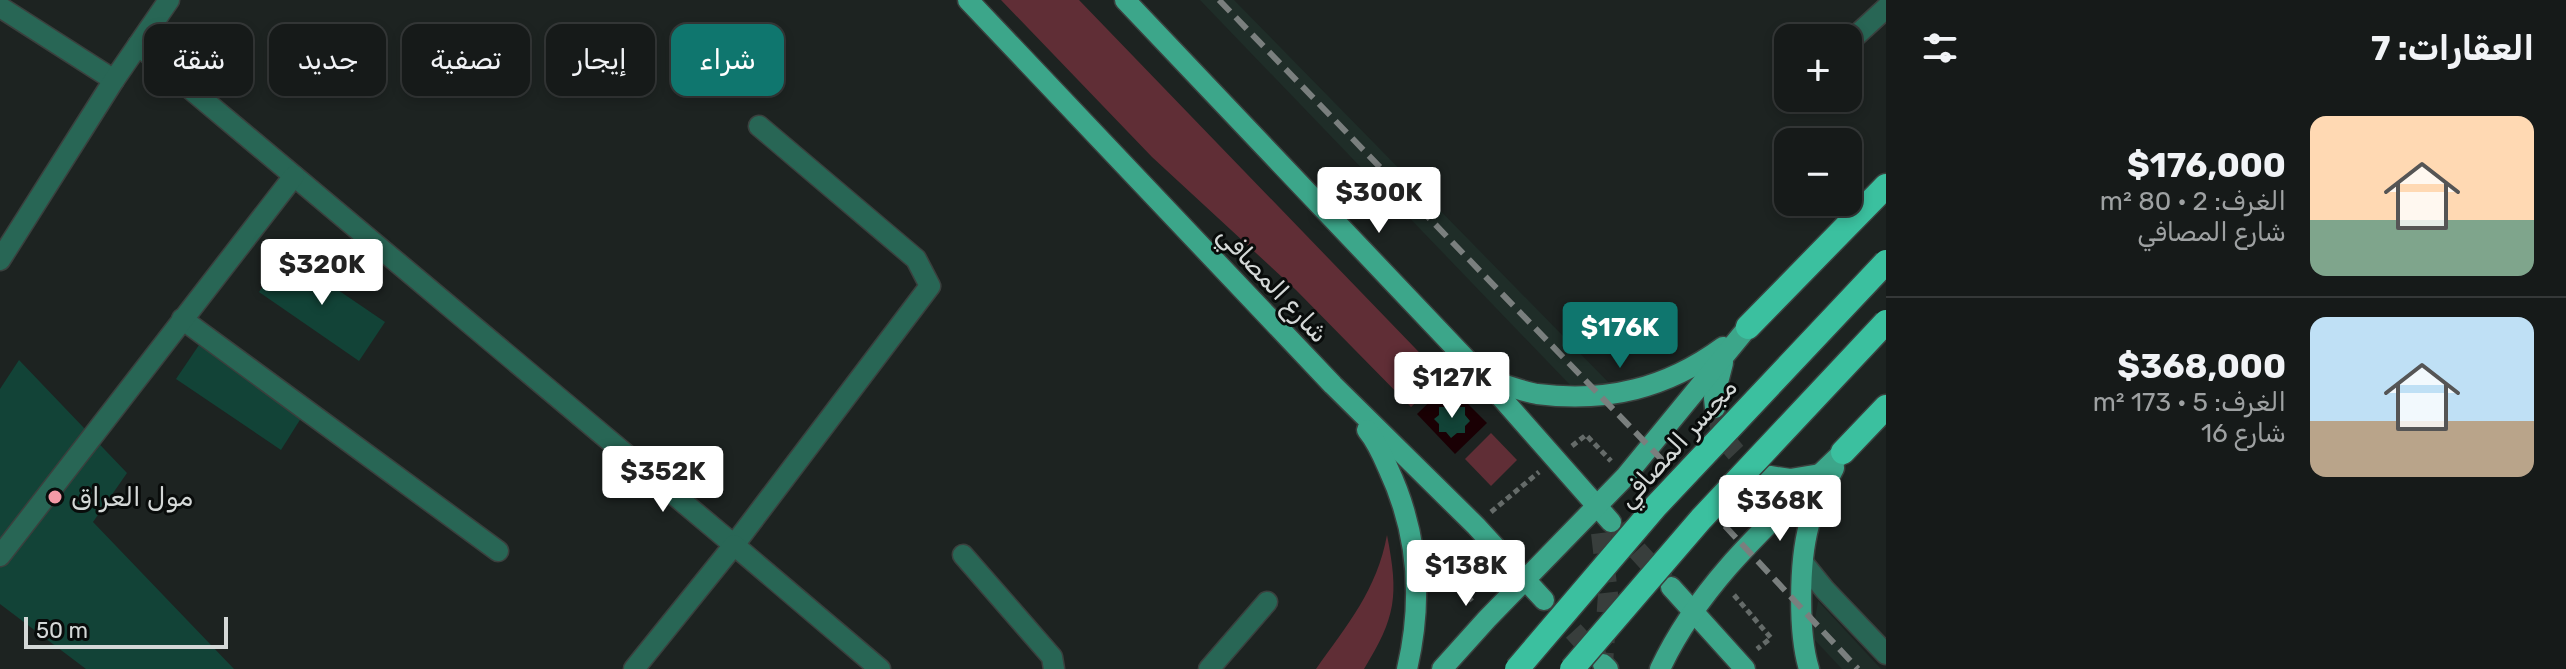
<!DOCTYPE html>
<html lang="ar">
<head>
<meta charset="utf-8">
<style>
	:root { --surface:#161a19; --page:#1f2322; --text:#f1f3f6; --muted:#9ea1a2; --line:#353838; --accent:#0f766e }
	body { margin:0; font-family:Rubik,Vazirmatn,sans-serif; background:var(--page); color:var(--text); direction:rtl; height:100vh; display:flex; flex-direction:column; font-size:30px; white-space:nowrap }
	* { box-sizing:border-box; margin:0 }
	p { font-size:26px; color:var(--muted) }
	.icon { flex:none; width:44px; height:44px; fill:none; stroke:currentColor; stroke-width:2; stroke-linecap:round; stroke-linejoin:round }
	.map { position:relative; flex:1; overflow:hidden; direction:ltr }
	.side { display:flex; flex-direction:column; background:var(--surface); width:680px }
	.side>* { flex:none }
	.guide { position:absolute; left:24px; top:24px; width:760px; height:72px; direction:rtl; display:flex; gap:16px }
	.fabs { position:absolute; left:1774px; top:24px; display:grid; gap:16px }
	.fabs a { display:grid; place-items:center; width:88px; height:88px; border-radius:16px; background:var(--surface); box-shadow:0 4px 12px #0003,0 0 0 2px var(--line); font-size:40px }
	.scale { position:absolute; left:24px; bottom:20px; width:204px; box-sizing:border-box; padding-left:8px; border:4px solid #d4d8d7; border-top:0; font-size:22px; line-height:28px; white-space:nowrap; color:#d4d8d7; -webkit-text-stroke:6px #090c0b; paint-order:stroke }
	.price { position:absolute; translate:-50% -68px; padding:0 18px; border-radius:8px; background:#fff; color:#222; font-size:26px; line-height:52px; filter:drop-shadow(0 2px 4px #0008) }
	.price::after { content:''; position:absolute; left:50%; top:48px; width:24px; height:18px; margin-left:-12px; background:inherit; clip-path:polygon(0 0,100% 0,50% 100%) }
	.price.active { background:var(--accent); color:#fff }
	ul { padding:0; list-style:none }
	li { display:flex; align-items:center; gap:24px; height:200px; padding:0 32px }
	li+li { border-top:2px solid var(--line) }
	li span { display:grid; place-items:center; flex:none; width:224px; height:160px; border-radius:16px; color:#555 }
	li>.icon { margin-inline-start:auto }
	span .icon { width:96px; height:96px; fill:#fffc; stroke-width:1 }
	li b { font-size:34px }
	h2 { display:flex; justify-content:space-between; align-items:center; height:96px; padding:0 32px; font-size:34px }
	.pill { padding:0 28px; border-radius:16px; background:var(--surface); box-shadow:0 4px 12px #0003,0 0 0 2px var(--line); font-size:28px; line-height:72px }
	.pill.active { background:var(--accent); color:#fff }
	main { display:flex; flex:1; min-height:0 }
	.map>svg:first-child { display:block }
	.built { fill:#1f2d28 }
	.green { fill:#602e36 }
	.water { fill:#1a0004 }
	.building { fill:#124337 }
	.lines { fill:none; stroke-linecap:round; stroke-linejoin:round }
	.major-tunnel { stroke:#383e3c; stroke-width:20; stroke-dasharray:20 10; stroke-linecap:butt }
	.minor-casing { stroke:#3a403e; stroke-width:23 }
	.major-casing { stroke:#3a403e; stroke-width:23 }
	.highway-casing { stroke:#3a403e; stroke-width:27 }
	.path { stroke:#656b69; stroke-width:5; stroke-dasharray:6 4; stroke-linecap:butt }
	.minor { stroke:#286655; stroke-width:20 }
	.major { stroke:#3ca68a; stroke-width:20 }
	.highway { stroke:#3bc09f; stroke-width:24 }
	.rail { stroke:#7a7f7e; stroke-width:6; stroke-dasharray:16 8; stroke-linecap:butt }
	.highway-bridge-casing { stroke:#3a403e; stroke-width:27; stroke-linecap:butt }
	.highway-bridge { stroke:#3bc09f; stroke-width:24 }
	.poi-dot { fill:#f49aa6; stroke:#090c0b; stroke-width:3 }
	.labels { text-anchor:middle; stroke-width:6; stroke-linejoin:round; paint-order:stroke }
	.street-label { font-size:26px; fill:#d4d8d7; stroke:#090c0b }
	.poi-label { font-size:26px; fill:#d4d8d7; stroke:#090c0b; text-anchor:start }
</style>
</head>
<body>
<main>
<section class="side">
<h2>العقارات: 7<svg class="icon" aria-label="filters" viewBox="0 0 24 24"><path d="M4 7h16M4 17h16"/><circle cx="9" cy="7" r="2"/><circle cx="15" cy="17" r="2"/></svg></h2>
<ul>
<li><span style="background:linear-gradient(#ffd9b3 65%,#7fa58c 0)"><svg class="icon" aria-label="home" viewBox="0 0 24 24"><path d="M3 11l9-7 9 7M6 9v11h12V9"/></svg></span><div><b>$176,000</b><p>الغرف: 2 · 80 m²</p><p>شارع المصافي</p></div></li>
<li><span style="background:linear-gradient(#bfe0f5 65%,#b9a48a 0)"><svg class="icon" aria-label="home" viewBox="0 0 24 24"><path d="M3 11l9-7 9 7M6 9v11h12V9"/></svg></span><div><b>$368,000</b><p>الغرف: 5 · 173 m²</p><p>شارع 16</p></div></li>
</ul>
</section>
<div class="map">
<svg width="1886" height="669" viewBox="0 0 1886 669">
	<rect width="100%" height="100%" fill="#1d2321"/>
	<g class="built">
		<polygon points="1200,0 1234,0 1613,387 1572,387"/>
		<polygon points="1818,601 1881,669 1842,669 1812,637"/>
	</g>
	<g class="green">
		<polygon points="1001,0 1079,0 1443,377 1411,407 1296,290 1152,157"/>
		<polygon points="1491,433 1517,460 1491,486 1465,459"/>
		<path d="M1387 535C1399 596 1396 617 1364 669H1316C1347 625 1377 590 1387 535Z"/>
	</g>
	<polygon class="water" points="1448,384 1487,423 1455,454 1417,414"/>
	<g class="building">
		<polygon points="285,254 385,322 359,361 259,292"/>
		<polygon points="199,345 303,415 281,450 176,379"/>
		<polygon points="19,360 127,473 93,522 234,669 86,669 0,604 0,389"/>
		<polygon points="1453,402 1458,407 1465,407 1465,415 1470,421 1465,426 1465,433 1457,433 1451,438 1446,432 1439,432 1439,424 1434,419 1439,415 1439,407 1447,407"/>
	</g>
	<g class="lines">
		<g class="major-tunnel">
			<path d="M1715 408C1721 440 1734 455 1762 473"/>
			<polyline points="1617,528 1665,581"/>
			<polyline points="1601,533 1608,594 1603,664"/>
			<polyline points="1553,609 1599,659"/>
		</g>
		<g class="minor-casing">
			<g id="minor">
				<polyline points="0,7 114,80"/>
				<polyline points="1848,43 1886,8"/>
				<polyline points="138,45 734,545 930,286 916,259 759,126"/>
				<polyline points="0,260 114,80 169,0"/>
				<polyline points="182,319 498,551"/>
				<polyline points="963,555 1052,657 1054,669"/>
				<polyline points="0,556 294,176"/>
				<polyline points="1804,564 1825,590 1886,654"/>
				<polyline points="634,669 734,545 880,669"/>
				<polyline points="1209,669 1267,602"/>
			</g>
		</g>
		<g class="major-casing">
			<g id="major">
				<polyline points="968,0 1333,385 1476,526 1544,600"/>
				<polyline points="1125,0 1484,378 1611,522"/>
				<path d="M1484 378C1501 383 1520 391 1537 394 1607 403 1667 388 1723 347"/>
				<polyline points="1715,408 1714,398 1723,363"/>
				<path d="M1367 430C1376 441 1382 454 1388 468 1418 532 1423 601 1407 669"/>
				<polyline points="1770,476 1790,479 1820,474"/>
				<polyline points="1671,587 1745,669"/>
				<polyline points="1603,664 1608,669"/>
				<polyline points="1442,669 1487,619 1625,477 1748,327"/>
				<path d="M1660 669C1701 581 1775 518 1843 452"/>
				<path d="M1809 669C1798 633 1799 562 1809 525 1815 505 1825 486 1834 468"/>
			</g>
		</g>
		<g class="highway-casing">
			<g id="highway">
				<polyline points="1748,327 1886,186"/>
				<polyline points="1843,452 1886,407"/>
			</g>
		</g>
		<g class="path">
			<polyline points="1572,446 1586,435 1611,461"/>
			<polyline points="1491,512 1539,472"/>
			<polyline points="1438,560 1460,540"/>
			<polyline points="1438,560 1472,601"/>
			<polyline points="1734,595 1771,638 1757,649"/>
		</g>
		<use href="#minor" class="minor"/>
		<use href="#major" class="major"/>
		<use href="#highway" class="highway"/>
		<g class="rail">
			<polyline points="1219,0 1665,463"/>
			<polyline points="1725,526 1858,669"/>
		</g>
		<g class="highway-bridge-casing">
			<g id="highway-bridge">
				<polyline points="1517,669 1656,506 1886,262"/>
				<polyline points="1572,669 1701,519 1886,322"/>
			</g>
		</g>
		<use href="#highway-bridge" class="highway-bridge"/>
	</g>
	<circle class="poi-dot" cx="55" cy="497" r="8"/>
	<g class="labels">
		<g class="street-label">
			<text transform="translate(1273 284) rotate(47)" y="9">شارع المصافي</text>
			<text transform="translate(1677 443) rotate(-48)" y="9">مجسر المصافي</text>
		</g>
		<g class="poi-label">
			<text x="71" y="506">مول العراق</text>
		</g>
	</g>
</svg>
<div class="fabs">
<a>+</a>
<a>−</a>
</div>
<div class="scale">50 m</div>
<b class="price" style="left:1379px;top:235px">$300K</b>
<b class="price" style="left:322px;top:307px">$320K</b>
<b class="price active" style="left:1620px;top:370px">$176K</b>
<b class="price" style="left:1452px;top:420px">$127K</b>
<b class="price" style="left:663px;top:514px">$352K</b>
<b class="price" style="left:1780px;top:543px">$368K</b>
<b class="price" style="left:1466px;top:608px">$138K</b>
<div class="guide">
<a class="pill active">شراء</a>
<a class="pill">إيجار</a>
<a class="pill">تصفية</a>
<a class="pill">جديد</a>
<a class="pill">شقة</a>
</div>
</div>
</main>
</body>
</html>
